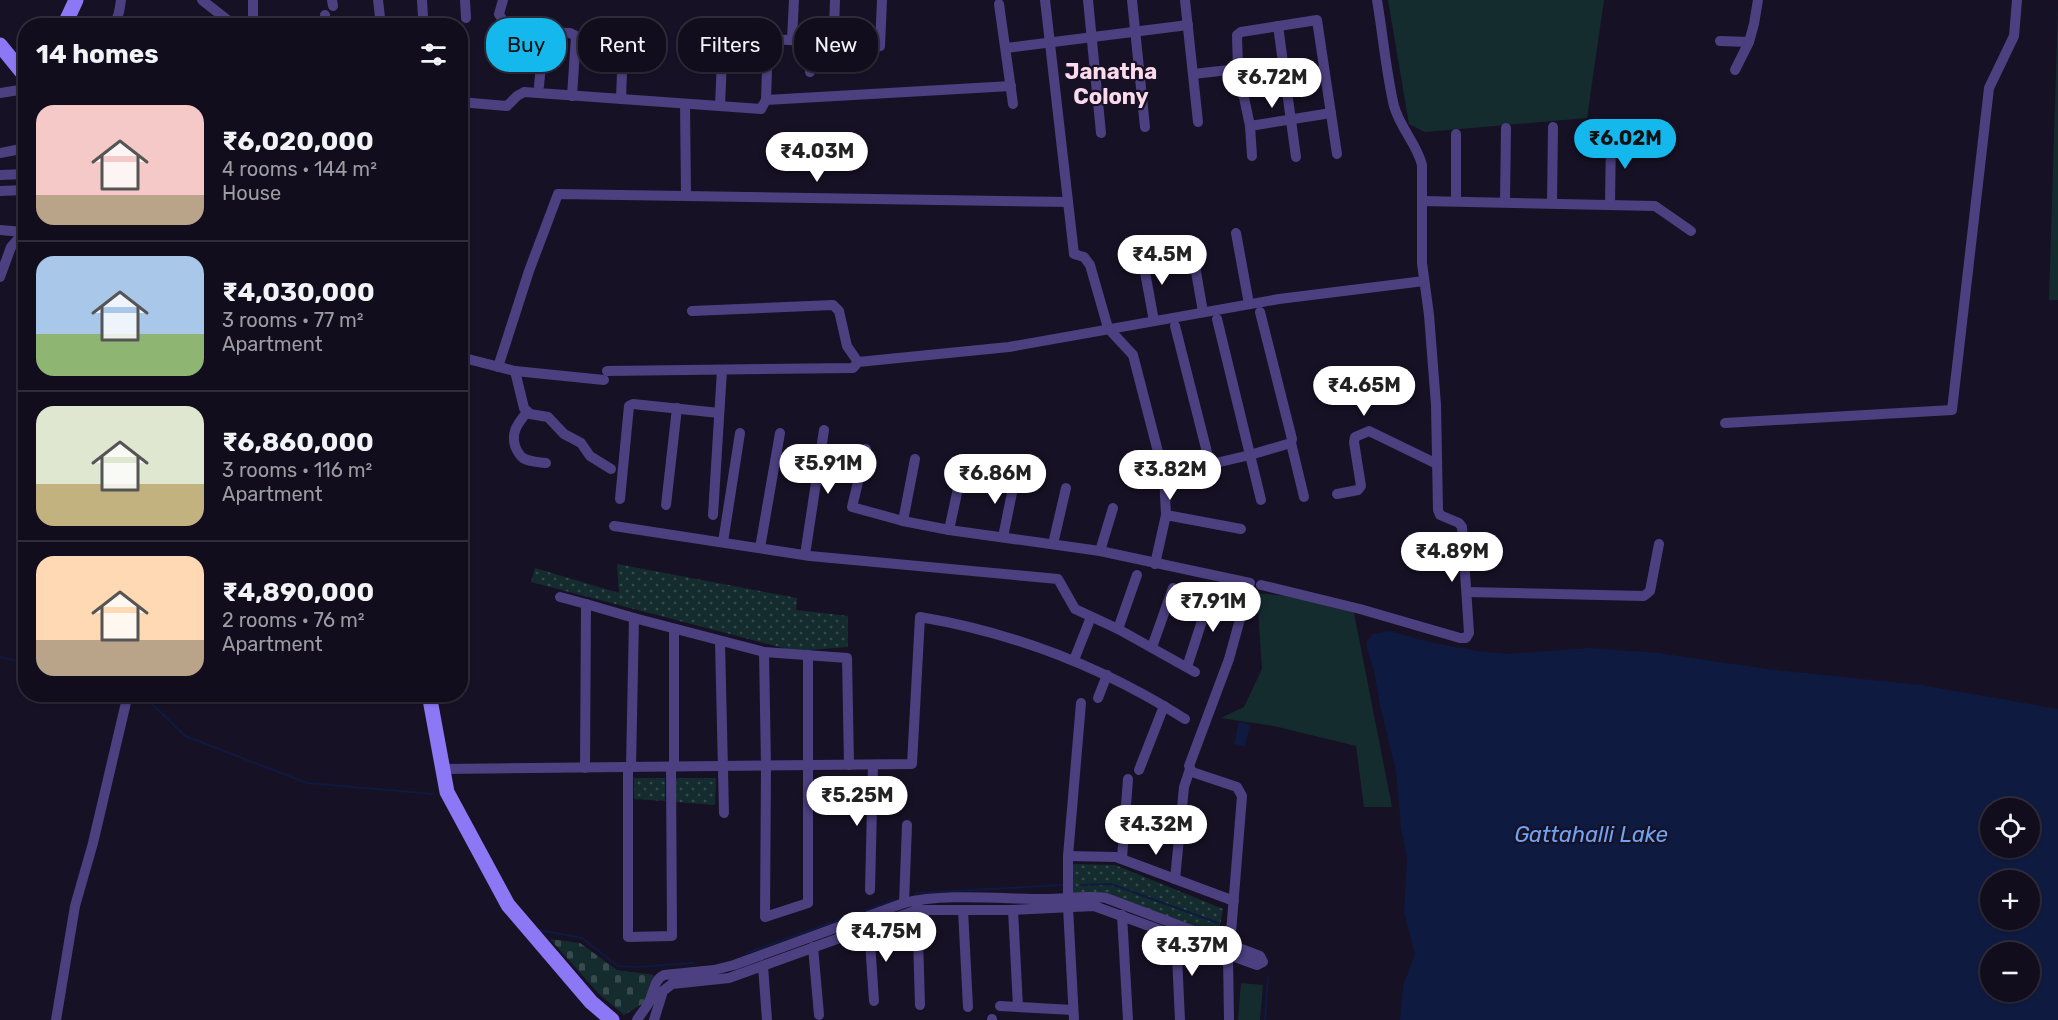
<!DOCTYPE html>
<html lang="en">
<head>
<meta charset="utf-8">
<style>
	:root { --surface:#110d1c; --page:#1a1625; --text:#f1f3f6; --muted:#9c9ca3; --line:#302d3b; --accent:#14b8ec }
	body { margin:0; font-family:Rubik,sans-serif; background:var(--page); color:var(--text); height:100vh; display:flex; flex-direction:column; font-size:22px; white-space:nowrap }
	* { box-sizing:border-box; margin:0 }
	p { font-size:20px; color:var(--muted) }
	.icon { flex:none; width:33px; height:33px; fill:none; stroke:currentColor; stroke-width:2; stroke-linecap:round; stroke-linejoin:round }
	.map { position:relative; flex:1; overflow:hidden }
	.details { position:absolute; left:18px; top:18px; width:450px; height:684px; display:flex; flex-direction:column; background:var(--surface); border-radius:24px; box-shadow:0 2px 4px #0004,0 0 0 2px var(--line) }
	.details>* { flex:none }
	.banner { position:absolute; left:486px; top:18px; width:570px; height:54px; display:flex; gap:12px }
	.fabs { position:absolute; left:1980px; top:798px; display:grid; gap:12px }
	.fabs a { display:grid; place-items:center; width:60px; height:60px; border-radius:50%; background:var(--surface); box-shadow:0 2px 4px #0004,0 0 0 2px var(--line); font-size:30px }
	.price { position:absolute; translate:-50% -51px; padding:0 14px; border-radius:21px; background:#fff; color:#222; font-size:20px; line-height:39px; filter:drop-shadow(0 2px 3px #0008) }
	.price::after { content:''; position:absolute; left:50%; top:36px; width:18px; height:14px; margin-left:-9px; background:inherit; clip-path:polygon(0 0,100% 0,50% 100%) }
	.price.selected { background:var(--accent); color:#111 }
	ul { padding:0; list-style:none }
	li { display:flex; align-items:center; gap:18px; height:150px; padding:0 18px }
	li+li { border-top:2px solid var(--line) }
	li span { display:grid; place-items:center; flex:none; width:168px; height:120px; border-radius:18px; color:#555 }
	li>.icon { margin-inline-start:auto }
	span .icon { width:72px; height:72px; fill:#fffc; stroke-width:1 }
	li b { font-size:26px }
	h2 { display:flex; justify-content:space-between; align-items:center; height:72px; padding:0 18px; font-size:26px }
	.tag { padding:0 21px; border-radius:24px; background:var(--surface); box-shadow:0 2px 4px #0004,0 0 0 2px var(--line); font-size:21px; line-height:54px }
	.tag.selected { background:var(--accent); color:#111 }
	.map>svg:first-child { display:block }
	.grass { fill:#152c2f }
	.cemetery { fill:url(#cemetery-stones) }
	.garden { fill:url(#garden-dots) }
	.water { fill:#0f1a41; fill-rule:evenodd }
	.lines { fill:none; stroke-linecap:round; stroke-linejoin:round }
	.stream { stroke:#0f1a41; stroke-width:2 }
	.street { stroke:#4c4080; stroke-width:10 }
	.secondary { stroke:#8c77f4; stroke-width:15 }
	.labels { text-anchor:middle; stroke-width:4.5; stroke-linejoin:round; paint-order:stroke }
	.neighbourhood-label { font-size:22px; font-weight:bold; fill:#fcdaeb; stroke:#171125 }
	.water-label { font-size:22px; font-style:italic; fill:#6fa3f4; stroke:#171125 }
</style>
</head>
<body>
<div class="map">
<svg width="2058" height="1020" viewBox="0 0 2058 1020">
	<defs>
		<pattern id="cemetery-stones" width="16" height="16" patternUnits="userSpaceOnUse" patternTransform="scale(1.5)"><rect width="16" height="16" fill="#152c2f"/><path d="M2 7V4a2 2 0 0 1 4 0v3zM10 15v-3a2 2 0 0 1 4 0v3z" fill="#374a4e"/></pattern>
		<pattern id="garden-dots" width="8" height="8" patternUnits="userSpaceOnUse" patternTransform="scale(1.5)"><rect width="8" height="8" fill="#152c2f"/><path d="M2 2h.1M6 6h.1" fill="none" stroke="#374a4e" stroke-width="1.8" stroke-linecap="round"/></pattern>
	</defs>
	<rect width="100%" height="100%" fill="#171125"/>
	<g class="grass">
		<polygon points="1388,0 1604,0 1587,118 1425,132 1409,124"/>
		<polygon points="2058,6 2058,300 2049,300"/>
		<polygon points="1257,593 1352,603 1392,807 1364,807 1356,746 1274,726 1221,718 1244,707 1262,669"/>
		<polygon points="1241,983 1263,985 1260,1020 1238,1020"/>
	</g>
	<polygon class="cemetery" points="550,939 580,943 617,970 654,975 649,986 647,1001 624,1015 598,993"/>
	<g class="garden">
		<polygon points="617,564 797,598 796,610 848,616 848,647 795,651 531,582 535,568 619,593"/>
		<polygon points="634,778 665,778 665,801 634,799"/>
		<polygon points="675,778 716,778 715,805 676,802"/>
		<polygon points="1073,864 1115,865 1223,909 1218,936 1105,893 1073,894"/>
	</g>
	<g class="water">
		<path d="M1389 631 1433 643 1479 651 1506 654 1589 648 1658 653 1767 669 1921 685 2058 709V1020H1400L1403 986 1415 954 1404 912 1407 859 1401 828 1396 771 1380 705 1374 671 1367 649V641L1373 634ZM1990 808H2030V848H1990ZM1990 880H2030V920H1990ZM1990 952H2030V992H1990Z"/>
		<polygon points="1239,722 1250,725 1245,746 1234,744"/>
	</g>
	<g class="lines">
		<g class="stream">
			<polyline points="0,657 26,663"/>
			<polyline points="142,694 185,736 307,783 434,794"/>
			<polyline points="1081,885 1111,884 1218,923"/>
			<polyline points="916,893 1063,885"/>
			<polyline points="539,930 582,938 618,966 635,967 693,963"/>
			<polyline points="747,953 894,900"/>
			<polyline points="1265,1020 1268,977"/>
		</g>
		<g class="street">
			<polyline points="202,0 235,26"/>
			<polyline points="253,0 253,26"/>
			<polyline points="332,0 333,6"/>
			<polyline points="378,0 380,17"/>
			<polyline points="422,0 423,17"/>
			<polyline points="465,0 466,18"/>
			<polyline points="503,0 499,14 506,26 514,31 570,33 576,36 572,96"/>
			<polyline points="835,0 834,29 837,48 880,46 882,0"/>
			<polyline points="1045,0 1074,254 1084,257 1090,265 1108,328 1133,355 1164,475 1166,515"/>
			<polyline points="1088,0 1101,133"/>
			<polyline points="1132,0 1145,127"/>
			<polyline points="1185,0 1198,122"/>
			<polyline points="999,4 1013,104"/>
			<polyline points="325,15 326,26"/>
			<path d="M108 26C120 20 119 11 121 0"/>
			<polyline points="371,26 371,23"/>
			<polyline points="412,26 412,24"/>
			<polyline points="1278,26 1296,157"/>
			<polyline points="792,39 794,0"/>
			<polyline points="1720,41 1749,42 1754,24 1758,0"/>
			<polyline points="1006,48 1188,25"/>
			<polyline points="1238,69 1250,126 1331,113"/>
			<polyline points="1735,70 1749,42"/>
			<polyline points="1193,74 1238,69 1237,35 1241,32 1317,20 1337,154"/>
			<polyline points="539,86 544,32"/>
			<polyline points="0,93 26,89"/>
			<polyline points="621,99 623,45"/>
			<polyline points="766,100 768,39 809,41 810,72"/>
			<polyline points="460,102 507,106 517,96 524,92 761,109 766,100 1011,86"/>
			<polyline points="685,104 686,195"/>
			<polyline points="720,106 722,59"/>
			<polyline points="1250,126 1252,156"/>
			<polyline points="1456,134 1456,201"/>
			<polyline points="0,153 26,148"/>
			<polyline points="0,175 26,174"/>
			<polyline points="0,191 26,190"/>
			<polyline points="1422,201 1655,206 1691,231"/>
			<polyline points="1505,202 1506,128"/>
			<polyline points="1552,203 1553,127"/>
			<polyline points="1610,204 1611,136"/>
			<polyline points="0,230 23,232"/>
			<polyline points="1236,233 1249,304"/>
			<polyline points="1191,243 1203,312"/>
			<polyline points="1142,256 1154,321"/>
			<polyline points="0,277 11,247 26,230"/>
			<polyline points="692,311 833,305 839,311 847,346 858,362"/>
			<polyline points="1217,319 1261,500"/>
			<polyline points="1175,326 1210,464"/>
			<polyline points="460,357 515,371 604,380"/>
			<polyline points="498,367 529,271 558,194 1068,202"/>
			<polyline points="515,371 524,408 530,414 548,417 564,434 581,443 590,456 611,469"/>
			<polyline points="607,371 853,368 858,362 1009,347 1279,299 1424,281"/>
			<path d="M527 412C518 424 511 431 515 446 517 451 519 455 523 458 529 462 539 462 546 463"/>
			<polyline points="1725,423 1952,410 1989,88 2014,36 2017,0"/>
			<polyline points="1291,443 1304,497"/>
			<polyline points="866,449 852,507 903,521 949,530 1100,551 1250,583 1229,659 1189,766 1192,772 1237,787 1242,796 1230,945"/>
			<polyline points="1164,475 1250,455 1291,443 1292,439 1260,312"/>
			<polyline points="1337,494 1358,490 1361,486 1354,442 1355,437 1369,431 1437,464"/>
			<polyline points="620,499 629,406 633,404 719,413"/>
			<polyline points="666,505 677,408"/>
			<polyline points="713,515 722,370"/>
			<polyline points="903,521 915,459"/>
			<polyline points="614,526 810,556 1058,579 1075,609 1118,629 1195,672"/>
			<polyline points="949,530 962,470"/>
			<polyline points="1003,537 1015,478"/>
			<polyline points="723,542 740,433"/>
			<polyline points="1053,544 1066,488"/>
			<polyline points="760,548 780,433"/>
			<polyline points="1100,551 1113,508"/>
			<polyline points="805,555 824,430"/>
			<polyline points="1155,564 1166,515 1241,529"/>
			<path d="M1261 585 1360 609 1460 638H1466L1469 633 1462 527 1459 523 1440 515 1438 510 1436 405 1429 315 1422 263V165C1417 144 1400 128 1394 106 1386 72 1383 35 1377 0"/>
			<polyline points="1467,592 1644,596 1650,591 1659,544"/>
			<polyline points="560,597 586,604"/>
			<polyline points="674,629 674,767"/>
			<polyline points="1118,629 1137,575"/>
			<polyline points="720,641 724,813"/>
			<polyline points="1152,647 1173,588"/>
			<polyline points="764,652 766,766 765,917 808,903 808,655"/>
			<polyline points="1074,660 1091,617"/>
			<polyline points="1187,667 1212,590"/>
			<polyline points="1098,698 1107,675"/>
			<polyline points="628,767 628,937 672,936 671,767"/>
			<polyline points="631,767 634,618 764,652 847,658 849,765"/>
			<polyline points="585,768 586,604 634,618"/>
			<path d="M443 769 912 764 920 617C1015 633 1103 667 1185 719"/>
			<polyline points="1139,770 1164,706"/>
			<polyline points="1068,856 1116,857 1234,901"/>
			<polyline points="1122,858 1128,779"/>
			<polyline points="1175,879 1184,787 1190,769"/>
			<polyline points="870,890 873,765"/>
			<polyline points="904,903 907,825"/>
			<polyline points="917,904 920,1005"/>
			<polyline points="963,910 968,1007"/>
			<polyline points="1013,910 1018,1007"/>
			<polyline points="1122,915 1128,1020"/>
			<polyline points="869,927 874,1001"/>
			<polyline points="1176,935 1180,1020"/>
			<polyline points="813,947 819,1015"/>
			<polyline points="1228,955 1229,1020"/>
			<polyline points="763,966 767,1020"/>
			<polyline points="1000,1006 1073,1010"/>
			<polyline points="992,1019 992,1020"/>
			<polyline points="56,1020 75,906 93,843 128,694"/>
			<path d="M637 1020C640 1015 645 1009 648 1004 654 994 653 980 664 975L714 970 734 965 904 903C944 893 1003 899 1045 899 1065 899 1086 895 1106 898L1260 956 1263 962 1257 965 1094 906 1013 910H917L729 978 672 984 663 991 654 1020"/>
			<polyline points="1074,1020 1068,907 1068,856 1081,703"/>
		</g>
		<g class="secondary">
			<polyline points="64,26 76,0"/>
			<polyline points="0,45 26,77"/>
			<polyline points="429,694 447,792 508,905 591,1002 612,1020"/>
		</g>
	</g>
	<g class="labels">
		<g class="neighbourhood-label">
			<text x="1111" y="79">Janatha<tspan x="1111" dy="25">Colony</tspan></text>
		</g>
		<g class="water-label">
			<text x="1591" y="842">Gattahalli Lake</text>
		</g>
	</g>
</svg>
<div class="fabs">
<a><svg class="icon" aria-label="locate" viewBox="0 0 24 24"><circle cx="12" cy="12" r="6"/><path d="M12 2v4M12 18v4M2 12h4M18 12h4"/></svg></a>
<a>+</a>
<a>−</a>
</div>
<b class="price" style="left:1272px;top:109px">₹6.72M</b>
<b class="price selected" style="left:1625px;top:170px">₹6.02M</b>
<b class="price" style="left:817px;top:183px">₹4.03M</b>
<b class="price" style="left:1162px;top:286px">₹4.5M</b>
<b class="price" style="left:1364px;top:417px">₹4.65M</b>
<b class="price" style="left:828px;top:495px">₹5.91M</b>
<b class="price" style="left:1170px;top:501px">₹3.82M</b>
<b class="price" style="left:995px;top:505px">₹6.86M</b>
<b class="price" style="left:1452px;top:583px">₹4.89M</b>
<b class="price" style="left:1213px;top:633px">₹7.91M</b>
<b class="price" style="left:857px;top:827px">₹5.25M</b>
<b class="price" style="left:1156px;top:856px">₹4.32M</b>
<b class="price" style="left:886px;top:963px">₹4.75M</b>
<b class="price" style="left:1192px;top:977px">₹4.37M</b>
<div class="banner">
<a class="tag selected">Buy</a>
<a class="tag">Rent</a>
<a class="tag">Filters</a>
<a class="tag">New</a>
</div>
<section class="details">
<h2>14 homes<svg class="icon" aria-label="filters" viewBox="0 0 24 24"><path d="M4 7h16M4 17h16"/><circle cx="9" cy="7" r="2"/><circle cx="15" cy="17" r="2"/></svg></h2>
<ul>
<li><span style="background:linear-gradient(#f6c9c9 75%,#b9a48a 0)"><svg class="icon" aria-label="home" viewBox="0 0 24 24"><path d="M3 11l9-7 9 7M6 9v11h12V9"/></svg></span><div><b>₹6,020,000</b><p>4 rooms · 144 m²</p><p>House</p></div></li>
<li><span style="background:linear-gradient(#a9c7e8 65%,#8fb573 0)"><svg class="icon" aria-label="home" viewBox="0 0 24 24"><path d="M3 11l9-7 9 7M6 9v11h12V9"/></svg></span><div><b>₹4,030,000</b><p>3 rooms · 77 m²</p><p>Apartment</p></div></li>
<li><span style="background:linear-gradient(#dfe7d0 65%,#c2b280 0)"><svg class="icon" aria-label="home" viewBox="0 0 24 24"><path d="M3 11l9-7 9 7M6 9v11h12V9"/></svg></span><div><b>₹6,860,000</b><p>3 rooms · 116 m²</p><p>Apartment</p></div></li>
<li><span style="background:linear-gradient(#ffd9b3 70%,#b9a48a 0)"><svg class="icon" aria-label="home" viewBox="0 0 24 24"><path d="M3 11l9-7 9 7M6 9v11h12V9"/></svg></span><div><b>₹4,890,000</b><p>2 rooms · 76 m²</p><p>Apartment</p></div></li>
</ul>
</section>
</div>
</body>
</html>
